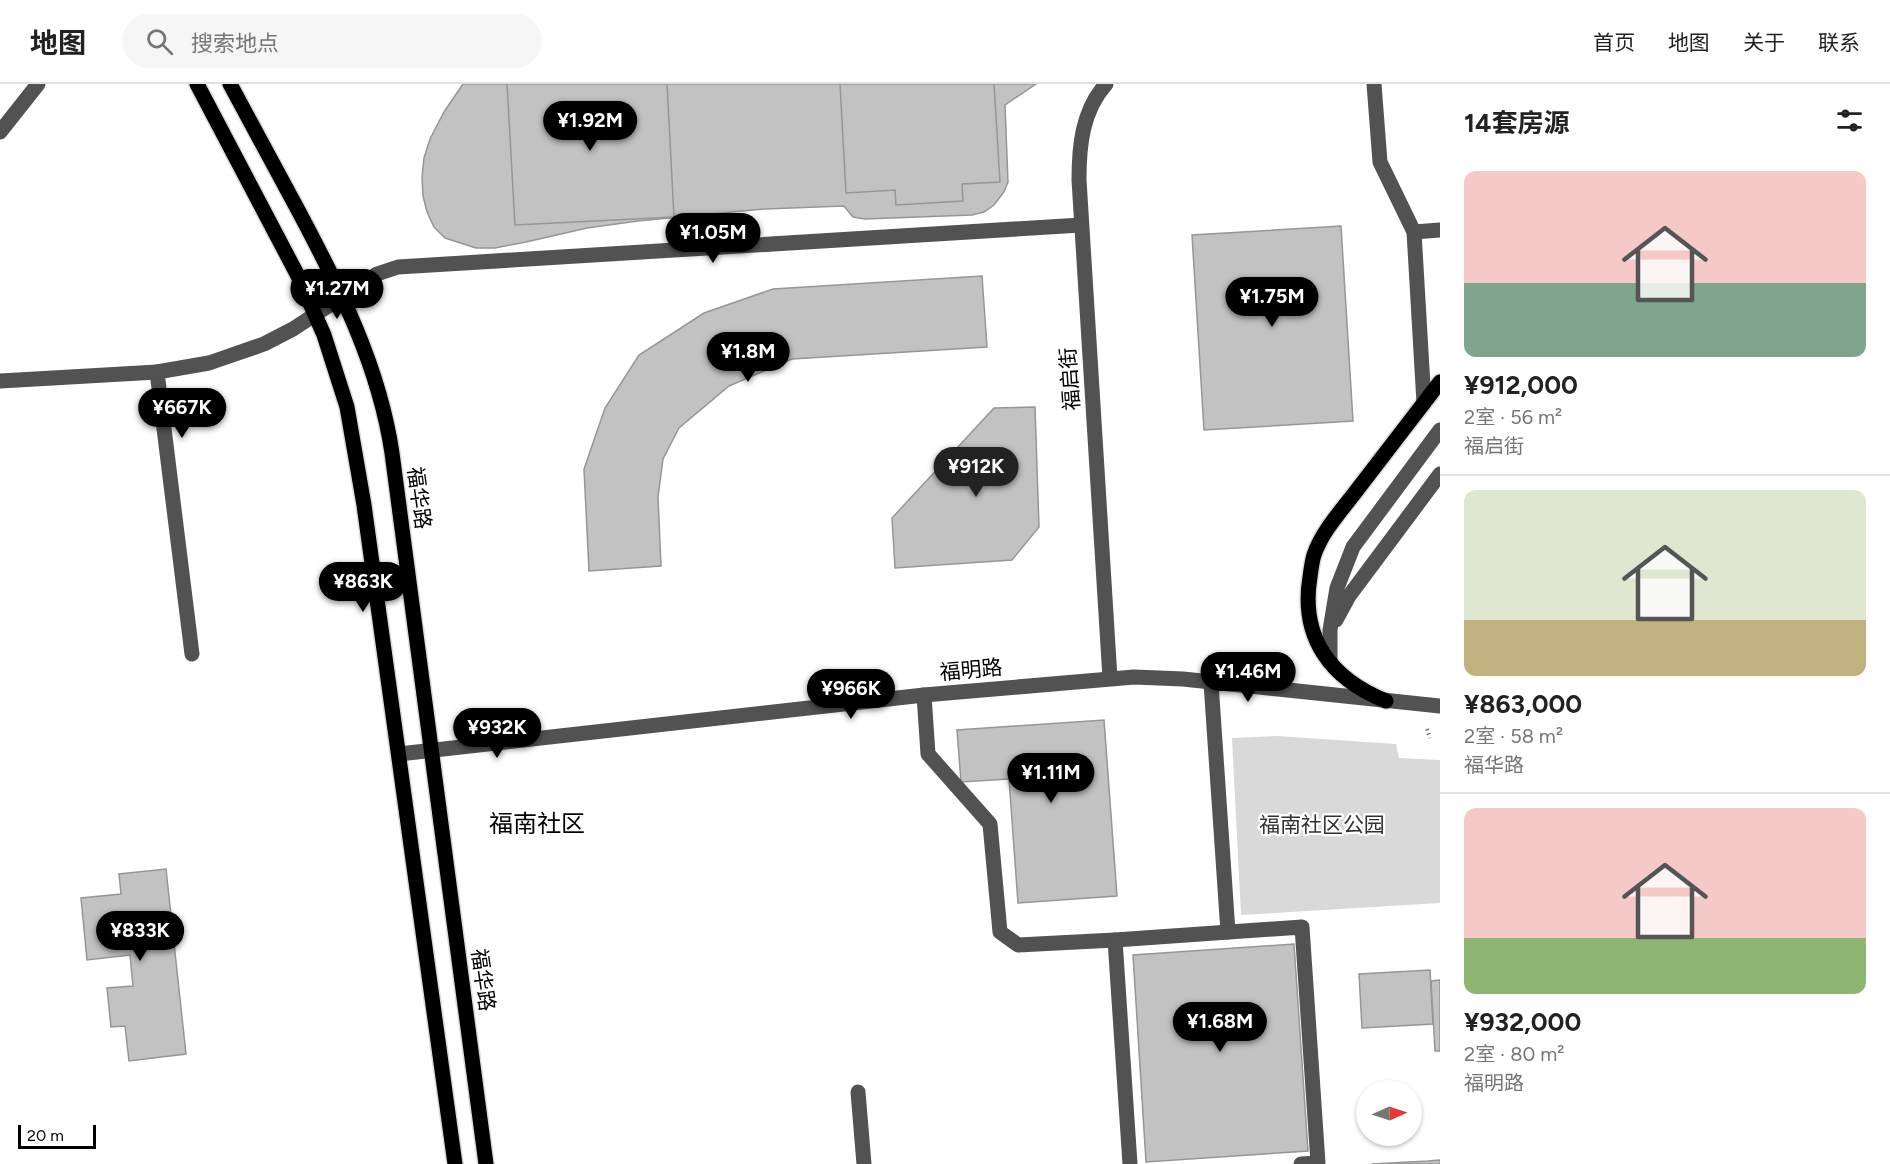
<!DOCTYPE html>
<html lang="zh">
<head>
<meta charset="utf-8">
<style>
	:root { --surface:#fff; --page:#f6f6f6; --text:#222; --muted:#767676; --line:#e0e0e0; --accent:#000 }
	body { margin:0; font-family:Figtree,"Noto Sans SC",sans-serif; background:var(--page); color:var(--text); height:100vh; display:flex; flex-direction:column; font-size:22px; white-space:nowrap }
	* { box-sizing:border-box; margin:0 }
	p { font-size:20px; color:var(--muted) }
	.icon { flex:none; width:33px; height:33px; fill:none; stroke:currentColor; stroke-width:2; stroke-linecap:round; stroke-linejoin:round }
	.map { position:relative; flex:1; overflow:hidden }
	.side { display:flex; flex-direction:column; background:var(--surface); width:450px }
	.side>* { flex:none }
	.needle { width:39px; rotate:87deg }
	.controls { position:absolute; left:1356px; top:996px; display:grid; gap:12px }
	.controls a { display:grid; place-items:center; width:66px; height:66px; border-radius:50%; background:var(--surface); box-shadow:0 2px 4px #0004; font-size:30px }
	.scale { position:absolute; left:18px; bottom:15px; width:78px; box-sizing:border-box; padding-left:6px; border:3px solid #000; border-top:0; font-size:16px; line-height:21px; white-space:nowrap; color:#000; -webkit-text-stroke:4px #fff; paint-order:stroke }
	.price { position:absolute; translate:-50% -51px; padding:0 14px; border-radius:21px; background:var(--accent); color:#fff; font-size:20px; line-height:39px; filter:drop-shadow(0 2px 3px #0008) }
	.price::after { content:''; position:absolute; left:50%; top:36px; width:18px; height:14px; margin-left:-9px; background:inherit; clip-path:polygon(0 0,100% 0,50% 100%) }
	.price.current { background:#222; color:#fff }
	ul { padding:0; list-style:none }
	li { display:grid; align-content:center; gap:12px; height:318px; padding:0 24px }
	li+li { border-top:2px solid var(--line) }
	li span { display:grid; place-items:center; height:186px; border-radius:12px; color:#555 }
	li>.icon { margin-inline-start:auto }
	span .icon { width:108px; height:108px; fill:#fffc; stroke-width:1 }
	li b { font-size:26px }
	h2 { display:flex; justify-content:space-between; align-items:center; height:72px; padding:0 24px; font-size:26px }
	header { display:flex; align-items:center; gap:36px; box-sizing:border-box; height:84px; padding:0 30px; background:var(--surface); border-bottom:2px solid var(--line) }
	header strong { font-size:28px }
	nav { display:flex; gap:33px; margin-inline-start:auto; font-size:21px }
	.search { width:420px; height:54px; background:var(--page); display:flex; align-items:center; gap:15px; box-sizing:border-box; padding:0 21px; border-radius:33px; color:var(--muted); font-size:22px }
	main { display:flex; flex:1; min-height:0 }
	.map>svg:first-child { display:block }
	.green { fill:#d9d9d9 }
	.building { fill:#c2c2c2; stroke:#969696; stroke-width:1.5 }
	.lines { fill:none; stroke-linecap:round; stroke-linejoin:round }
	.major-casing { stroke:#dbdbdb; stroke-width:18 }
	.path { stroke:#747474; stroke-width:4; stroke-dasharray:1.5 3; stroke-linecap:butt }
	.minor { stroke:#525252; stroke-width:15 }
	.major { stroke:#000; stroke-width:15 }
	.labels { text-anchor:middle; stroke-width:4.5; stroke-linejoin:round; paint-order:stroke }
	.street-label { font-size:21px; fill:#000; stroke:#fff }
	.park-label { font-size:21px; fill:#303030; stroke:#fff }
	.quarter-label { font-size:24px; fill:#000; stroke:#fff }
</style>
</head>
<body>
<header>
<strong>地图</strong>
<div class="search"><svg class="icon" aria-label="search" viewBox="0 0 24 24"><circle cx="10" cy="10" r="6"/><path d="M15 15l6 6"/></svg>搜索地点</div>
<nav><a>首页</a><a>地图</a><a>关于</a><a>联系</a></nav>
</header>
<main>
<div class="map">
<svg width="1440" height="1080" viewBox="0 0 1440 1080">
	<rect width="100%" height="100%" fill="#fff"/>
	<polygon class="green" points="1277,652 1396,660 1399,674 1440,676 1440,819 1241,831 1232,654"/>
	<g class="building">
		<polygon points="463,0 1036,0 1005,21 1008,98 1004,108 994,121 984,128 972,131 865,135 853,133 844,122 765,125 638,137 587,144 526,158 495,164 476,164 445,154 434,143 427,128 423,112 422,93 424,74 430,55 444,28"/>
		<polygon points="507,0 667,0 674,133 515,141"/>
		<polygon points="840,0 994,0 1000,98 962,100 963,117 896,121 895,106 846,109"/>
		<polygon points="1341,142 1353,337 1204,346 1192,151"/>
		<polygon points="982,192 987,263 792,275 729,302 679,344 663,375 658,413 661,482 589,487 584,385 605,324 639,271 704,229 773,205"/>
		<polygon points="1035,323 1039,443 1012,476 895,484 892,434 994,324"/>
		<polygon points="1104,636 1117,812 1018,819 1009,695 961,698 957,646"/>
		<polygon points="166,785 186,970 129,977 125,942 111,943 107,904 133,902 130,871 87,876 81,814 121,810 119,790"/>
		<polygon points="1294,860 1308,1067 1146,1078 1133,871"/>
		<polygon points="1430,886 1433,940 1362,944 1359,890"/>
		<polygon points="1440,896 1440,967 1435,967 1431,897"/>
		<polygon points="1440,1076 1440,1080 1372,1080 1428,1077"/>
	</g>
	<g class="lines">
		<g class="major-casing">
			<g id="major">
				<polyline points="197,0 298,192 324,251 347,323 364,421 455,1080"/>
				<path d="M230 0C253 42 275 84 298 126 339 203 379 281 392 369L486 1080"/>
				<path d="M1386 617C1331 595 1300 554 1310 493 1311 486 1312 477 1314 471 1322 447 1342 426 1357 406 1385 370 1412 334 1440 298"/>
			</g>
		</g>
		<polyline class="path" points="1427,645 1430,654"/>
		<g class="minor">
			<path d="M1106 0C1082 27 1079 62 1079 96L1110 594"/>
			<polyline points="1374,0 1380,78 1414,148 1424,319"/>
			<polyline points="0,48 38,0"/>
			<polyline points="1414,148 1440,146"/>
			<polyline points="0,297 157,288"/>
			<polyline points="1336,536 1349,512 1440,390"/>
			<polyline points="192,570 157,288 209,279 264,260 293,245 377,190 398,183 1081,141"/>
			<polyline points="1330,578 1330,546 1337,504 1353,463 1440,346"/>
			<polyline points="1211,599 1228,848"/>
			<polyline points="924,611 928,670 990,740 1000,848 1018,861 1115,856"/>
			<polyline points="399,670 924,611 1134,593 1183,595 1440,622"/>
			<polyline points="858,1008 864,1080"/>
			<polyline points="1130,1080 1115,856 1302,843 1318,1079 1301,1080"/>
		</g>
		<use href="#major" class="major"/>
	</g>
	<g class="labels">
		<g class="street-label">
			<text transform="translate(1070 295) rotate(-94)" y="7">福启街</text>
			<text transform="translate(419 414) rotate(82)" y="7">福华路</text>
			<text transform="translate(971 586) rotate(-5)" y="7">福明路</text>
			<text transform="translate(483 896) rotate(82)" y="7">福华路</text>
		</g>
		<g class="park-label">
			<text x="1322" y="748">福南社区公园</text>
		</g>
		<g class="quarter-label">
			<text x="537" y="748">福南社区</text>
		</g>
	</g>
</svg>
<div class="controls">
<a><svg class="needle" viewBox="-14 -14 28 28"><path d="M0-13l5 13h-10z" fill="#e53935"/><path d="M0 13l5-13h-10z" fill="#767676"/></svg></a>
</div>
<div class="scale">20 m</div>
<b class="price" style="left:590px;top:68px">¥1.92M</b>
<b class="price" style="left:713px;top:180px">¥1.05M</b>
<b class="price" style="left:337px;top:236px">¥1.27M</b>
<b class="price" style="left:1272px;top:244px">¥1.75M</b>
<b class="price" style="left:748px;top:299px">¥1.8M</b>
<b class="price" style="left:182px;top:355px">¥667K</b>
<b class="price current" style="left:976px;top:414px">¥912K</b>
<b class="price" style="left:363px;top:529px">¥863K</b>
<b class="price" style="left:1248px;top:619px">¥1.46M</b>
<b class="price" style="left:851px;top:636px">¥966K</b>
<b class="price" style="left:497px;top:675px">¥932K</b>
<b class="price" style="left:1051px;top:720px">¥1.11M</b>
<b class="price" style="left:140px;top:878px">¥833K</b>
<b class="price" style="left:1220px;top:969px">¥1.68M</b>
</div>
<section class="side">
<h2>14套房源<svg class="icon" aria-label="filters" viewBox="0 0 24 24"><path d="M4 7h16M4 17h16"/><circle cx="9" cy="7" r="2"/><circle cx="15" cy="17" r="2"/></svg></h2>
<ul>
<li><span style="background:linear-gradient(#f6c9c9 60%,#7fa58c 0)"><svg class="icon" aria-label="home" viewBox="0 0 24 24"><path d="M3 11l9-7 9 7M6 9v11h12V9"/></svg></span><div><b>¥912,000</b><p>2室 · 56 m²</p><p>福启街</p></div></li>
<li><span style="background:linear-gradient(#dfe7d0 70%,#c2b280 0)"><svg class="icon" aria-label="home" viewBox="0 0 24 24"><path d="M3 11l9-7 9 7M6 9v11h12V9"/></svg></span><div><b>¥863,000</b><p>2室 · 58 m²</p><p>福华路</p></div></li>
<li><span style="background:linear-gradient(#f6c9c9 70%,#8fb573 0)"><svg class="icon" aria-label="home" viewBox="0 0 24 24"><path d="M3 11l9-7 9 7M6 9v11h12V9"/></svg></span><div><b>¥932,000</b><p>2室 · 80 m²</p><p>福明路</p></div></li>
</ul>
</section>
</main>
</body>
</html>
